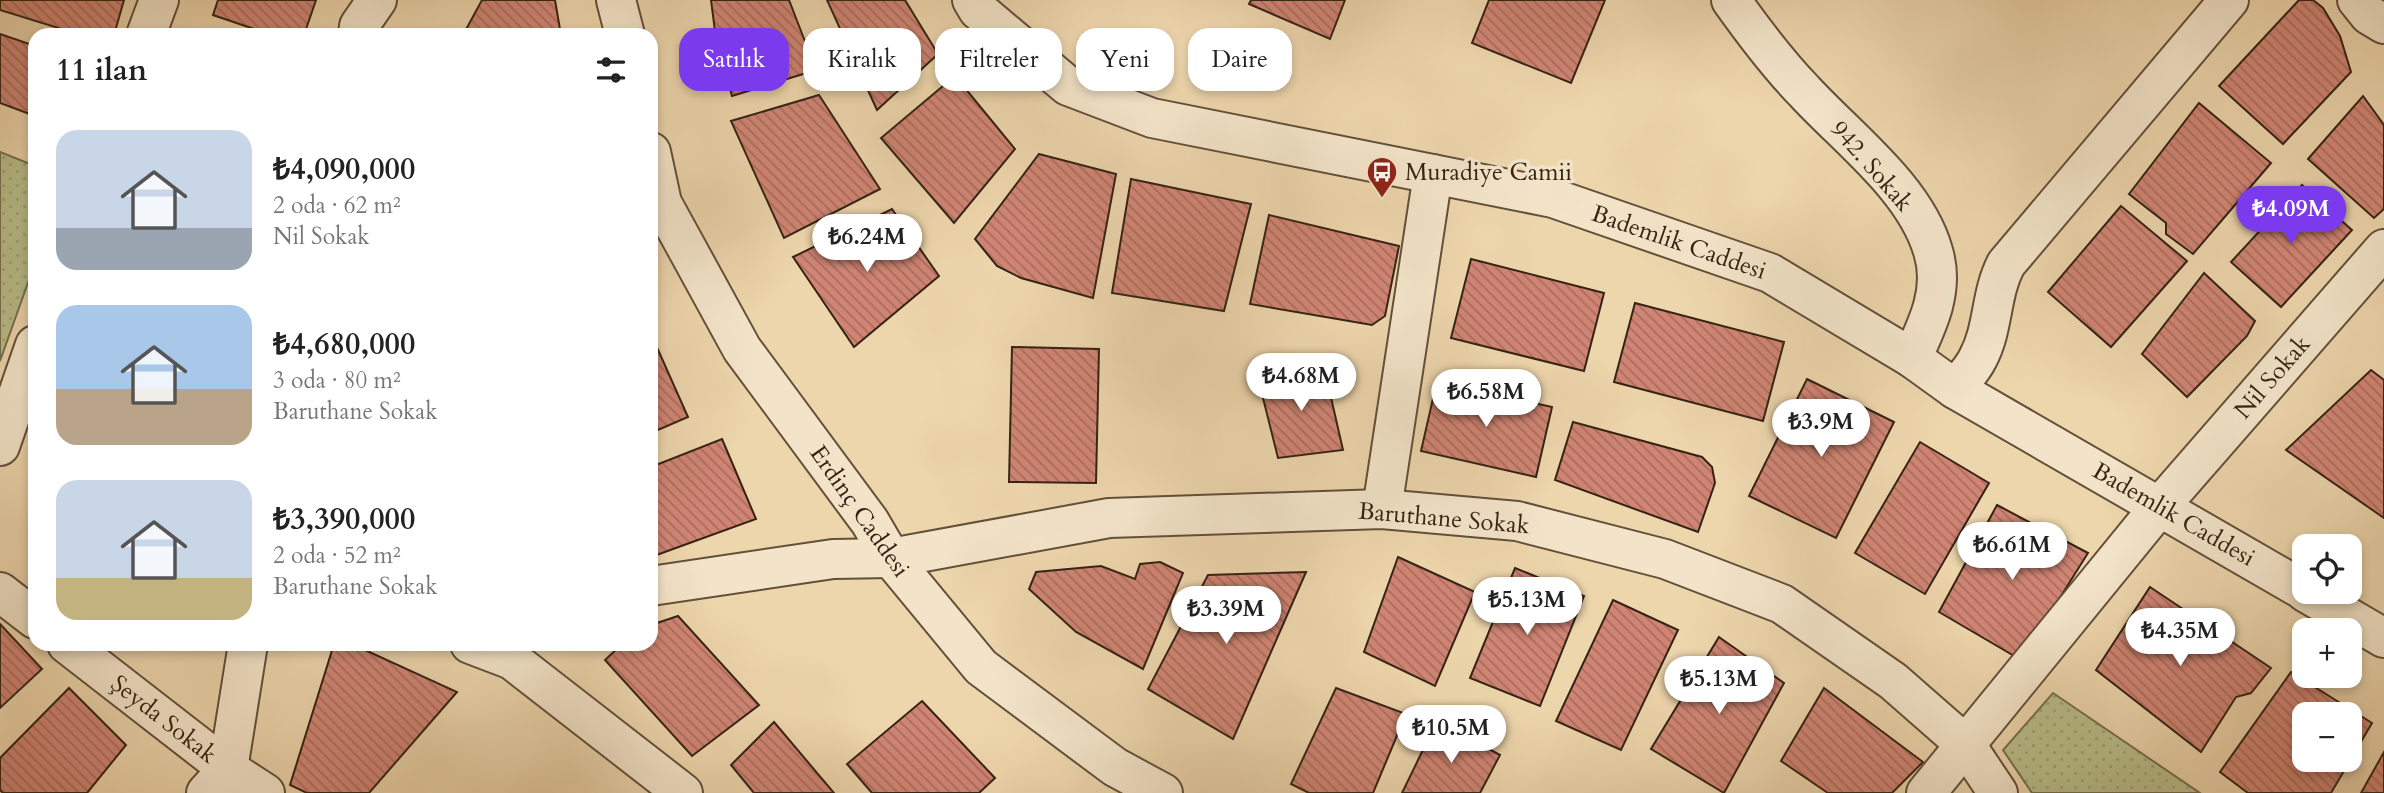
<!DOCTYPE html>
<html lang="tr">
<head>
<meta charset="utf-8">
<style>
	:root { --surface:#fff; --page:#f6f6f6; --text:#222; --muted:#767676; --accent:#7c3aed }
	body { margin:0; font-family:Cardo,serif; background:var(--page); color:var(--text); height:100vh; display:flex; flex-direction:column; font-size:26px; white-space:nowrap }
	* { box-sizing:border-box; margin:0 }
	p { font-size:23px; color:var(--muted) }
	.icon { flex:none; width:38px; height:38px; fill:none; stroke:currentColor; stroke-width:2; stroke-linecap:round; stroke-linejoin:round }
	.map { position:relative; flex:1; overflow:hidden }
	.drawer { position:absolute; left:28px; top:28px; width:630px; height:623px; display:flex; flex-direction:column; background:var(--surface); border-radius:21px; box-shadow:0 4px 10px #0003 }
	.drawer>* { flex:none }
	.banner { position:absolute; left:679px; top:28px; width:665px; height:63px; display:flex; gap:14px }
	.controls { position:absolute; left:2292px; top:534px; display:grid; gap:14px }
	.controls a { display:grid; place-items:center; width:70px; height:70px; border-radius:14px; background:var(--surface); box-shadow:0 4px 10px #0003; font-size:35px }
	.price { position:absolute; translate:-50% -60px; padding:0 16px; border-radius:24px; background:#fff; color:#222; font-size:23px; line-height:46px; filter:drop-shadow(0 2px 4px #0008) }
	.price::after { content:''; position:absolute; left:50%; top:42px; width:21px; height:16px; margin-left:-10px; background:inherit; clip-path:polygon(0 0,100% 0,50% 100%) }
	.price.on { background:var(--accent); color:#fff }
	ul { padding:0; list-style:none }
	li { display:flex; align-items:center; gap:21px; height:175px; padding:0 28px }
	li span { display:grid; place-items:center; flex:none; width:196px; height:140px; border-radius:21px; color:#555 }
	li>.icon { margin-inline-start:auto }
	span .icon { width:84px; height:84px; fill:#fffc; stroke-width:1 }
	li b { font-size:30px }
	h2 { display:flex; justify-content:space-between; align-items:center; height:84px; padding:0 28px; font-size:30px }
	.pill { padding:0 24px; border-radius:21px; background:var(--surface); box-shadow:0 4px 10px #0003; font-size:24px; line-height:63px }
	.pill.on { background:var(--accent); color:#fff }
	.map>svg:first-child { display:block }
	.park { fill:url(#park-dots); stroke:#76704e; stroke-width:2 }
	.building { fill:url(#building-back-hatch); stroke:#352314; stroke-width:2; fill-rule:evenodd }
	.lines { fill:none; stroke-linecap:round; stroke-linejoin:round }
	.minor-casing { stroke:#63503a; stroke-width:42 }
	.tertiary-casing { stroke:#63503a; stroke-width:42 }
	.minor { stroke:#f3e4c9; stroke-width:38 }
	.tertiary { stroke:#f3e4c9; stroke-width:38 }
	.labels { text-anchor:middle; stroke-width:7; stroke-linejoin:round; paint-order:stroke }
	.street-label { font-size:24px; fill:#352314; stroke:#f3e4c9 }
	.poi-label { font-size:24px; fill:#352314; stroke:#f3e4c9; text-anchor:start }
</style>
</head>
<body>
<div class="map">
<svg width="2384" height="793" viewBox="0 0 2384 793">
	<defs>
		<pattern id="park-dots" width="8" height="8" patternUnits="userSpaceOnUse" patternTransform="scale(1.75)"><rect width="8" height="8" fill="#b8bd89"/><path d="M2 2h.1M6 6h.1" fill="none" stroke="#9fa275" stroke-width="1.8" stroke-linecap="round"/></pattern>
		<pattern id="building-back-hatch" width="6" height="6" patternUnits="userSpaceOnUse" patternTransform="scale(1.75)"><rect width="6" height="6" fill="#d08574"/><path d="M-1 5l2 2M0 0l6 6M5-1l2 2" fill="none" stroke="#aa6c5e"/></pattern>
	</defs>
	<rect width="100%" height="100%" fill="#edd5ac"/>
	<filter id="stains"><feTurbulence type="fractalNoise" baseFrequency=".00286" numOctaves="4"/><feColorMatrix values="0 0 0 0 .2 0 0 0 0 .09 0 0 0 0 .02 0 0 0 .5 -.17"/></filter>
	<radialGradient id="worn" r=".72"><stop offset=".6" stop-color="#630" stop-opacity="0"/><stop offset="1" stop-color="#630" stop-opacity=".3"/></radialGradient>
	<g class="park">
		<polygon points="0,152 35,166 35,263 0,361"/>
		<polygon points="2053,693 2200,793 2032,793 2003,750"/>
	</g>
	<g class="building">
		<polygon points="0,0 124,0 114,35 81,35 0,10"/>
		<polygon points="218,0 316,0 304,35 272,35 213,15"/>
		<polygon points="482,0 555,0 561,35 463,35"/>
		<polygon points="711,0 789,0 816,70 732,96 716,39"/>
		<polygon points="827,0 905,0 938,54 877,110"/>
		<polygon points="1251,0 1345,0 1330,39 1249,4"/>
		<polygon points="1489,0 1605,0 1571,83 1472,43"/>
		<polygon points="2299,0 2313,0 2323,8 2340,36 2351,72 2283,144 2219,86"/>
		<polygon points="0,34 35,46 35,116 0,103"/>
		<polygon points="955,76 1015,149 954,223 881,138"/>
		<polygon points="819,95 880,189 784,238 731,121"/>
		<polygon points="2363,96 2384,125 2384,209 2374,218 2308,159"/>
		<polygon points="2199,103 2271,163 2193,254 2166,234 2166,223 2129,194"/>
		<polygon points="1039,154 1116,174 1093,298 1021,278 997,266 975,239"/>
		<polygon points="1131,179 1251,204 1224,311 1112,293"/>
		<polygon points="2302,185 2352,230 2281,307 2231,262"/>
		<polygon points="2121,206 2187,261 2111,347 2048,292"/>
		<polygon points="892,209 939,276 854,347 793,257"/>
		<polygon points="1269,215 1399,246 1385,316 1372,325 1250,304"/>
		<polygon points="1471,259 1604,293 1584,371 1451,338"/>
		<polygon points="2204,273 2255,321 2247,336 2187,397 2142,354"/>
		<polygon points="1635,303 1784,342 1763,421 1614,382"/>
		<polygon points="651,334 688,417 651,433"/>
		<polygon points="1012,347 1099,349 1096,483 1009,482"/>
		<polygon points="1324,367 1343,450 1278,458 1258,378"/>
		<polygon points="2371,370 2384,380 2384,518 2286,450"/>
		<polygon points="1807,379 1894,422 1836,538 1749,496"/>
		<polygon points="1437,381 1552,407 1536,477 1421,451"/>
		<polygon points="1573,422 1702,457 1712,467 1715,483 1698,532 1555,480"/>
		<polygon points="722,439 756,519 651,557 651,467"/>
		<polygon points="1920,442 1989,483 1925,594 1855,553"/>
		<polygon points="1997,505 2088,553 2021,660 1939,612"/>
		<polygon points="1398,557 1475,592 1435,686 1364,652"/>
		<polygon points="1160,562 1183,573 1143,669 1076,632 1029,589 1036,572 1101,566 1135,579 1140,564"/>
		<polygon points="1515,568 1584,596 1540,706 1470,678"/>
		<polygon points="1306,572 1233,739 1148,689 1208,575"/>
		<polygon points="2150,587 2271,668 2251,693 2236,697 2201,752 2096,670"/>
		<polygon points="1613,600 1678,630 1621,750 1556,721"/>
		<polygon points="678,616 759,705 692,756 605,660 622,644 651,644 651,625"/>
		<polygon points="0,624 42,669 0,708"/>
		<polygon points="1719,637 1784,683 1724,793 1651,749"/>
		<polygon points="334,644 352,644 457,692 369,793 307,793 290,785"/>
		<path d="M2291 672 2372 723 2331 793H2248L2220 772ZM2305 714H2350V760H2305Z"/>
		<polygon points="69,688 126,745 87,793 3,793 0,790 0,758"/>
		<polygon points="1336,688 1406,714 1373,793 1309,793 1291,784"/>
		<polygon points="1824,688 1923,762 1892,793 1828,793 1781,761"/>
		<polygon points="922,701 995,778 979,793 872,793 847,764"/>
		<polygon points="1437,721 1500,755 1480,793 1402,793"/>
		<polygon points="774,722 834,793 754,793 731,765"/>
		<polygon points="2384,752 2384,793 2361,793"/>
	</g>
	<g class="lines">
		<g class="minor-casing">
			<g id="minor">
				<polyline points="616,0 625,35"/>
				<path d="M1731 0C1753 31 1777 63 1804 91 1847 138 1915 188 1933 251 1945 289 1928 324 1912 358"/>
				<polyline points="2357,0 2369,15 2384,24"/>
				<polyline points="146,35 159,0"/>
				<polyline points="358,35 359,26 377,0"/>
				<polyline points="651,152 662,203 742,349 870,522 891,558 981,667 1115,767 1163,793"/>
				<path d="M1955 389C1963 379 1973 369 1978 358 1994 328 1990 295 2006 264L2229 0"/>
				<polyline points="0,446 35,345"/>
				<polyline points="1382,509 1433,174"/>
				<polyline points="651,586 833,559 891,558 1109,518 1382,509 1517,521 1665,559 1782,604 1893,681 1966,745 1998,793"/>
				<polyline points="0,592 35,619"/>
				<polyline points="67,644 228,769 265,793"/>
				<polyline points="470,644 512,660 683,793"/>
				<polyline points="206,793 228,769 248,644"/>
				<polyline points="1926,793 2161,505 2384,249"/>
			</g>
		</g>
		<g class="tertiary-casing">
			<g id="tertiary">
				<polyline points="972,0 978,10 1068,86 1152,118 1553,198 1770,273 1912,358 1955,389 2305,591"/>
				<polyline points="2305,592 2384,638"/>
			</g>
		</g>
		<use href="#minor" class="minor"/>
		<use href="#tertiary" class="tertiary"/>
	</g>
	<defs>
		<g id="bus-pin" transform="scale(1.575)"><path d="M0 17L-7.5 6A9.5 9.5 0 1 1 7.5 6Z" fill="#8f2418" stroke="#f3e4c9"/><path d="M-5-6H5V4H4V6H2V4H-2V6H-4V4H-5ZM-3.5-4V0h7V-4ZM-3.5 1.2v1.5H-2V1.2ZM2 1.2v1.5H3.5V1.2Z" fill="#fff"/></g>
	</defs>
	<g fill-rule="evenodd">
		<use href="#bus-pin" x="1382" y="172"/>
	</g>
	<g class="labels">
		<g class="street-label">
			<text transform="translate(1872 166) rotate(49)" y="8">942. Sokak</text>
			<text transform="translate(1679 242) rotate(19)" y="8">Bademlik Caddesi</text>
			<text transform="translate(2272 377) rotate(-49)" y="8">Nil Sokak</text>
			<text transform="translate(860 511) rotate(55)" y="8">Erdinç Caddesi</text>
			<text transform="translate(2174 514) rotate(30)" y="8">Bademlik Caddesi</text>
			<text transform="translate(1444 518) rotate(5)" y="8">Baruthane Sokak</text>
			<text transform="translate(164 719) rotate(38)" y="8">Şeyda Sokak</text>
		</g>
		<g class="poi-label">
			<text x="1405" y="180">Muradiye Camii</text>
		</g>
	</g>
	<rect width="100%" height="100%" filter="url(#stains)"/>
	<rect width="100%" height="100%" fill="url(#worn)"/>
</svg>
<div class="controls">
<a><svg class="icon" aria-label="locate" viewBox="0 0 24 24"><circle cx="12" cy="12" r="6"/><path d="M12 2v4M12 18v4M2 12h4M18 12h4"/></svg></a>
<a>+</a>
<a>−</a>
</div>
<b class="price on" style="left:2291px;top:246px">₺4.09M</b>
<b class="price" style="left:867px;top:274px">₺6.24M</b>
<b class="price" style="left:1301px;top:413px">₺4.68M</b>
<b class="price" style="left:1486px;top:429px">₺6.58M</b>
<b class="price" style="left:1821px;top:459px">₺3.9M</b>
<b class="price" style="left:2012px;top:582px">₺6.61M</b>
<b class="price" style="left:1527px;top:637px">₺5.13M</b>
<b class="price" style="left:1226px;top:646px">₺3.39M</b>
<b class="price" style="left:2180px;top:668px">₺4.35M</b>
<b class="price" style="left:1719px;top:716px">₺5.13M</b>
<b class="price" style="left:1451px;top:765px">₺10.5M</b>
<div class="banner">
<a class="pill on">Satılık</a>
<a class="pill">Kiralık</a>
<a class="pill">Filtreler</a>
<a class="pill">Yeni</a>
<a class="pill">Daire</a>
</div>
<section class="drawer">
<h2>11 ilan<svg class="icon" aria-label="filters" viewBox="0 0 24 24"><path d="M4 7h16M4 17h16"/><circle cx="9" cy="7" r="2"/><circle cx="15" cy="17" r="2"/></svg></h2>
<ul>
<li><span style="background:linear-gradient(#c9d6e8 70%,#9aa5b1 0)"><svg class="icon" aria-label="home" viewBox="0 0 24 24"><path d="M3 11l9-7 9 7M6 9v11h12V9"/></svg></span><div><b>₺4,090,000</b><p>2 oda · 62 m²</p><p>Nil Sokak</p></div></li>
<li><span style="background:linear-gradient(#a9c7e8 60%,#b9a48a 0)"><svg class="icon" aria-label="home" viewBox="0 0 24 24"><path d="M3 11l9-7 9 7M6 9v11h12V9"/></svg></span><div><b>₺4,680,000</b><p>3 oda · 80 m²</p><p>Baruthane Sokak</p></div></li>
<li><span style="background:linear-gradient(#c9d6e8 70%,#c2b280 0)"><svg class="icon" aria-label="home" viewBox="0 0 24 24"><path d="M3 11l9-7 9 7M6 9v11h12V9"/></svg></span><div><b>₺3,390,000</b><p>2 oda · 52 m²</p><p>Baruthane Sokak</p></div></li>
</ul>
</section>
</div>
</body>
</html>
